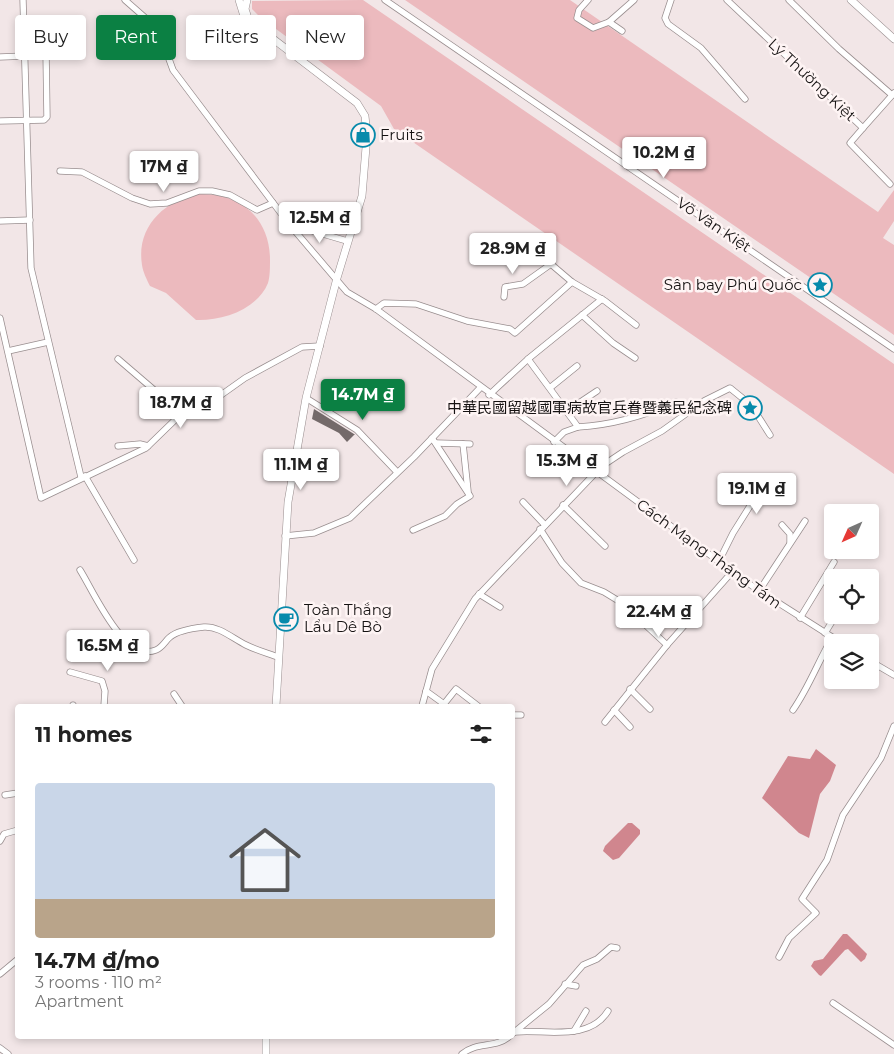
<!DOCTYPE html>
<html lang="en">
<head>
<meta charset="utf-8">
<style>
	:root { --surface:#fff; --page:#f2f2f2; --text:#222; --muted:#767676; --line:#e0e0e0; --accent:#0b8043 }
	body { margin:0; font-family:Montserrat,"Noto Sans SC",sans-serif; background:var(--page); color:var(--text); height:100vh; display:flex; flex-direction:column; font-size:19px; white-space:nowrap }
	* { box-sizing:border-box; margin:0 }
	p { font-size:16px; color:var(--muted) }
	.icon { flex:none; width:28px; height:28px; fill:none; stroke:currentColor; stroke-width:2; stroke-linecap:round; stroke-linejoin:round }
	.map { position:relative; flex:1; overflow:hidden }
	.panel { position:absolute; left:15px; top:704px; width:500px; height:335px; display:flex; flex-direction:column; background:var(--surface); border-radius:5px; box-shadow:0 2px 8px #0003 }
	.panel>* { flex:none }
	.hud { position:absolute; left:15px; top:15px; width:500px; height:45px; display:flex; gap:10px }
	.needle { width:32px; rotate:225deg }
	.fabs { position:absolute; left:824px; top:504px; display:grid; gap:10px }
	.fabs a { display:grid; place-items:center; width:55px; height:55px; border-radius:5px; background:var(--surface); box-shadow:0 2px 8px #0003; font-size:25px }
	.price { position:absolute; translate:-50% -42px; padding:0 11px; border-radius:5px; background:#fff; color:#222; font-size:16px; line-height:32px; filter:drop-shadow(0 1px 2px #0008) }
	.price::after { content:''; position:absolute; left:50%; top:30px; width:15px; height:11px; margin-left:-8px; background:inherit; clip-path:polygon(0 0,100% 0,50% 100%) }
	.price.selected { background:var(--accent); color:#fff }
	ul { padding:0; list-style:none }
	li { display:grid; align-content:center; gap:10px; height:265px; padding:0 20px }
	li+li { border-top:1px solid var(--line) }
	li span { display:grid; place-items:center; height:155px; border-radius:5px; color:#555 }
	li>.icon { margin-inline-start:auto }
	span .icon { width:90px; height:90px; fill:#fffc; stroke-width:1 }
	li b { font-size:21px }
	h2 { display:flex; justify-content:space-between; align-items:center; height:60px; padding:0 20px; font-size:21px }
	.tag { padding:0 18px; border-radius:5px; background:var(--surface); box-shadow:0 2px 8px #0003; font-size:18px; line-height:45px }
	.tag.selected { background:var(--accent); color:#fff }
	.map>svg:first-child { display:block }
	.green { fill:#ecbabe }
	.water { fill:#d0868e }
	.building { fill:#746a6a }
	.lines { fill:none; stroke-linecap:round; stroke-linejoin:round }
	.minor-casing { stroke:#998e8f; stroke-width:7 }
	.major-casing { stroke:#998e8f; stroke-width:8 }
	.minor { stroke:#fff; stroke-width:5.5 }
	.major { stroke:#fff; stroke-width:7 }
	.labels { text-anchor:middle; stroke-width:5; stroke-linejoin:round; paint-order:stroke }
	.street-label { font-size:15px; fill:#151212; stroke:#fef4f4 }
	.poi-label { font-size:15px; fill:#151212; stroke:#fef4f4; text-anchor:start }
</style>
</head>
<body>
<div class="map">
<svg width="894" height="1054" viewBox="0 0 894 1054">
	<rect width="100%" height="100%" fill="#f2e6e7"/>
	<g class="green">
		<polygon points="363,0 894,364 894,474 394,129 381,106 261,18 252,9 252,1"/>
		<polygon points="405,0 570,0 878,212 894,190 894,221 883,238 894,245 894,335"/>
		<path d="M198 194C239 192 270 217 270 260 270 267 270 277 268 283 257 310 222 321 196 320L166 293 150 286C147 280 143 272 142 265 136 228 163 201 198 194Z"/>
	</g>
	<g class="water">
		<polygon points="816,749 836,765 830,781 820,794 809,838 799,833 762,798 788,756 810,759"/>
		<polygon points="628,823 632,823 640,830 640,834 619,858 613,860 603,851 605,846"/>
		<polygon points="843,934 847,934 867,954 865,959 861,962 848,949 845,950 821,976 819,975 811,966 814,961 823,959"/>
	</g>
	<polygon class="building" points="314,409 354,434 355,434 347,442 339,433 312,419"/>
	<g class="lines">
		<g class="minor-casing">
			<g id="minor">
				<polyline points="23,0 31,268 81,477"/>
				<polyline points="125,0 158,29 173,70 289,224 347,292 376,309 755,588 840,642"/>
				<polyline points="385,0 894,349"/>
				<polyline points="588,0 579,10 577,18 593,28 609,22 622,31"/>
				<polyline points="671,0 665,18 668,24 701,48 745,99"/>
				<polyline points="727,0 863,128 894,93"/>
				<polyline points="789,0 839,49 892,95"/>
				<polyline points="609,22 634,0"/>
				<polyline points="0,57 25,56"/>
				<polyline points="0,121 44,120 47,117 46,52"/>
				<polyline points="863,128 850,143 890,184"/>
				<polyline points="60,171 82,172 132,198 150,204 167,203 199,191 212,191 230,195 257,210 273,203"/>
				<polyline points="0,221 30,220"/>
				<polyline points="289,224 347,241"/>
				<polyline points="536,259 545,259 572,282 605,301 636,325"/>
				<polyline points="504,297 505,287 523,284 551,264"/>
				<polyline points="376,309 384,303 416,304 467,321 510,329 515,333 572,282"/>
				<polyline points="582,315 613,343 635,358"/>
				<polyline points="0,318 41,498 146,448 177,418 207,405 245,378 302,347 320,346"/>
				<polyline points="8,351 48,342"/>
				<polyline points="118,359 160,395 177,418"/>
				<polyline points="528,359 578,427 564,432 554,442"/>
				<polyline points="551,387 577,366"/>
				<polyline points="489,395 528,359 602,299"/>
				<polyline points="306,398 357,430 397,472"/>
				<polyline points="567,411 597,391"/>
				<path d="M578 427C613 425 644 416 676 402L692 409"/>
				<polyline points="436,443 470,444"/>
				<polyline points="463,444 468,491"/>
				<polyline points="118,446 140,444 148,446"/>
				<polyline points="85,476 134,560"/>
				<polyline points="523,502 545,525"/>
				<polyline points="563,505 605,546"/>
				<polyline points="782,525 790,534 790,542"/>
				<polyline points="540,529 562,563 581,583 604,592 622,603 667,645"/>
				<polyline points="413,530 445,516 457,504 470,496 432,438"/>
				<polyline points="285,536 314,533 350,518 414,457 480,388"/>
				<polyline points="719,561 733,533 765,482 782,492 791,484"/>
				<path d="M80 570C94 592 124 663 156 650 163 647 165 641 170 637 177 631 195 628 204 627 219 626 232 638 246 645 256 650 267 653 278 657"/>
				<polyline points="857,578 858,577"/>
				<polyline points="759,591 805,521"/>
				<polyline points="479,594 500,607"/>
				<polyline points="800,618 834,562"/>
				<polyline points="825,633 836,615"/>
				<polyline points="870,661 894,675"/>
				<polyline points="70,672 102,681 105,691 104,706"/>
				<polyline points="630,689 650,709"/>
				<polyline points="426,691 444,704 456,689 478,706"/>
				<polyline points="174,694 182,706"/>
				<polyline points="73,706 73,705"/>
				<polyline points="422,706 432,669 475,599 602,466 623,452 662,431 704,401 730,388 751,405 770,435"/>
				<polyline points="614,710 630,727"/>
				<path d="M793 710C809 687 818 662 832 638"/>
				<polyline points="512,715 521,715"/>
				<polyline points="605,722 667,645 733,571"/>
				<polyline points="5,795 18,793"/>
				<polyline points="0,841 4,834 18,830"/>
				<polyline points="779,957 789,938 816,913 802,899 827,860 843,815 881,758 894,726"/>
				<polyline points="0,974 18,959"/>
				<polyline points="565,984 576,986"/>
				<polyline points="833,1003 894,1045"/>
				<polyline points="574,1031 586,1011"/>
				<path d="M515 1032C545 1029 589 1042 608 1011"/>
				<polyline points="512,1034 549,1004 583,965 597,959 611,947 617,948"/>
				<polyline points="0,1048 8,1054"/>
				<path d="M462 1054C477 1041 496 1049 510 1036"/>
			</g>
		</g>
		<g class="major-casing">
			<g id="major">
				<polyline points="239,0 243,13 251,22 357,103 365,116 367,135 362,196 337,278 306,398 288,502 276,706"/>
				<polyline points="851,0 894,39"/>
				<polyline points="247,15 245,9 247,0"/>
				<polyline points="266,1054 266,1036"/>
			</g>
		</g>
		<use href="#minor" class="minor"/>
		<use href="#major" class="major"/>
	</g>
	<defs>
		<g id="shop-ring" transform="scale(1.25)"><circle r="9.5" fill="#fef4f4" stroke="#088aab" stroke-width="1.5"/><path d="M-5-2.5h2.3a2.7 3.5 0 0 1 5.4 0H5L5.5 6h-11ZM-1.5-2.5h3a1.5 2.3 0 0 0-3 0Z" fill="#088aab"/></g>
		<g id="sight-ring" transform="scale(1.25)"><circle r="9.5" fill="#fef4f4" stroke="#088aab" stroke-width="1.5"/><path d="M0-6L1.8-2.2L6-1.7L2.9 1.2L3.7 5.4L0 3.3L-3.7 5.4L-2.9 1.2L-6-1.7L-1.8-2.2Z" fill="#088aab"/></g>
		<g id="cafe-ring" transform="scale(1.25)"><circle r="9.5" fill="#fef4f4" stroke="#088aab" stroke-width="1.5"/><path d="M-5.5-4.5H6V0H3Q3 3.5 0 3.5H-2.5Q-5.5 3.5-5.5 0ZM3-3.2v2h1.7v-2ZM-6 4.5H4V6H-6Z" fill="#088aab"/></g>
	</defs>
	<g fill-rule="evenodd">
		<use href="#shop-ring" x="363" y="135"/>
		<use href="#sight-ring" x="820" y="285"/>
		<use href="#sight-ring" x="750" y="408"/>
		<use href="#cafe-ring" x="286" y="619"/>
	</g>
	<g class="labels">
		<g class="street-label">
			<text transform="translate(812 80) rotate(43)" y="5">Lý Thường Kiệt</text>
			<text transform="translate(714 225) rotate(34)" y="5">Võ Văn Kiệt</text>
			<text transform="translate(709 554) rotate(36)" y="5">Cách Mạng Tháng Tám</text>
		</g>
		<g class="poi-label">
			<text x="380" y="140">Fruits</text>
			<text x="802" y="290" text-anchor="end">Sân bay Phú Quốc</text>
			<text x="732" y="413" text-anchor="end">中華民國留越國軍病故官兵眷暨義民紀念碑</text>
			<text x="304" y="615">Toàn Thắng<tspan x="304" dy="17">Lẩu Dê Bò</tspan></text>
		</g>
	</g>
</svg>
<div class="fabs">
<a><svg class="needle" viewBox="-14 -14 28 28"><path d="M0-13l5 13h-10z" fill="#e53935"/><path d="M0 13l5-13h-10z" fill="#767676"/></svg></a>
<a><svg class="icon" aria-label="locate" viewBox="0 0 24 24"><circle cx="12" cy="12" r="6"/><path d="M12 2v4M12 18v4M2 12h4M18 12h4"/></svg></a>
<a><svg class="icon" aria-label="layers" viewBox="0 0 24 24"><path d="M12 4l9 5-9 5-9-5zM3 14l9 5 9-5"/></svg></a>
</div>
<b class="price" style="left:664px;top:179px">10.2M ₫</b>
<b class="price" style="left:164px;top:193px">17M ₫</b>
<b class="price" style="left:320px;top:244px">12.5M ₫</b>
<b class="price" style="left:513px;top:275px">28.9M ₫</b>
<b class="price selected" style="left:363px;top:421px">14.7M ₫</b>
<b class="price" style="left:181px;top:429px">18.7M ₫</b>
<b class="price" style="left:567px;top:487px">15.3M ₫</b>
<b class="price" style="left:301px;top:491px">11.1M ₫</b>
<b class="price" style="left:757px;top:515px">19.1M ₫</b>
<b class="price" style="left:659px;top:638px">22.4M ₫</b>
<b class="price" style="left:108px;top:672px">16.5M ₫</b>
<div class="hud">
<a class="tag">Buy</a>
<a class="tag selected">Rent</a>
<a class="tag">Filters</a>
<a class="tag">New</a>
</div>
<section class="panel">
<h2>11 homes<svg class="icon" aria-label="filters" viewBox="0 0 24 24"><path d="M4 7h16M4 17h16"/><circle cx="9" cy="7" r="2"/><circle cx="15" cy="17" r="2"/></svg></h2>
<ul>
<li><span style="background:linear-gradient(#c9d6e8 75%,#b9a48a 0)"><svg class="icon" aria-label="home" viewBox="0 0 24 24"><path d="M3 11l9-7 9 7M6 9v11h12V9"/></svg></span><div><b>14.7M ₫/mo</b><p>3 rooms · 110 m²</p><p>Apartment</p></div></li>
</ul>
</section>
</div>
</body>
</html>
